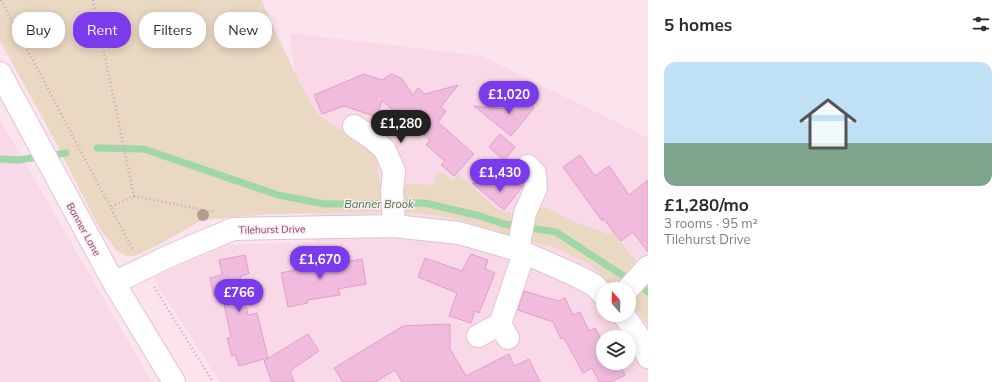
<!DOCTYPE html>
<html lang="en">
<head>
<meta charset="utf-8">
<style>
	:root { --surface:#fff; --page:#f7f7f7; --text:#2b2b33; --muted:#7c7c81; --accent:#7c3aed }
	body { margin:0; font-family:Mulish,sans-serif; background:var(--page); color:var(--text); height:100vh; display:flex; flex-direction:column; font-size:15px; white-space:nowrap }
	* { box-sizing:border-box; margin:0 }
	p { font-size:13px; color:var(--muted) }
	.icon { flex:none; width:22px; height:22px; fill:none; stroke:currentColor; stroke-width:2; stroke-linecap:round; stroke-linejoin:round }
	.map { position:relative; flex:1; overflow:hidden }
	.details { display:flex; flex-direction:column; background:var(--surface); width:360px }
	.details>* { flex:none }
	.banner { position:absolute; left:12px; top:12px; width:380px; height:36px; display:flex; gap:8px }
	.needle { width:26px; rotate:340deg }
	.buttons { position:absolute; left:596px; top:282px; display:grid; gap:8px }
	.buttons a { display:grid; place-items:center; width:40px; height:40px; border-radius:50%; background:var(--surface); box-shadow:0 2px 10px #0003; font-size:20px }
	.price { position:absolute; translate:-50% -34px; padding:0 9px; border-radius:14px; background:var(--accent); color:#fff; font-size:13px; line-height:26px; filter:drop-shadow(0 1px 2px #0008) }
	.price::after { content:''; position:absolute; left:50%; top:24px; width:12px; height:9px; margin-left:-6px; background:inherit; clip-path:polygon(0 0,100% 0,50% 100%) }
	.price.selected { background:#222; color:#fff }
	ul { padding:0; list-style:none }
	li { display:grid; align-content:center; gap:8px; height:212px; padding:0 16px }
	li span { display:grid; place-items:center; height:124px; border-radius:12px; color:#555 }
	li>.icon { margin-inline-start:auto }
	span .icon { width:72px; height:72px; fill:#fffc; stroke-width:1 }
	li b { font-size:17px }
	h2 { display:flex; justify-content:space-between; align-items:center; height:48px; padding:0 16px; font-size:17px }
	.pill { padding:0 14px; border-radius:16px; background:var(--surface); box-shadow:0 2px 10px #0003; font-size:14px; line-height:36px }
	.pill.selected { background:var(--accent); color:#fff }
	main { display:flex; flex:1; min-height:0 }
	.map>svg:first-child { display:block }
	.residential { fill:#f9d8e7; fill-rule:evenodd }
	.green { fill:#e9d8c2 }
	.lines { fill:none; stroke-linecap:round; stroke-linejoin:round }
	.stream { stroke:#9fd7a6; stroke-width:7 }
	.building { fill:#f1bbdd; stroke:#e49ccb }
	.minor-casing { stroke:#e2c2d4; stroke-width:24 }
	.path { stroke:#d69fc2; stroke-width:2.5; stroke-dasharray:1 3; stroke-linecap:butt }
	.minor { stroke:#fff; stroke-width:22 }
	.tree { fill:#b49f8f }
	.labels { text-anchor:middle; stroke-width:3; stroke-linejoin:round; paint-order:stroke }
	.street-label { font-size:10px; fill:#744a66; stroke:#ffeaf3 }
	.water-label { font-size:11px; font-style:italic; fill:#3d7946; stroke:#ffeaf3 }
</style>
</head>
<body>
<main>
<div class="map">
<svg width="648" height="382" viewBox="0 0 648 382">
	<rect width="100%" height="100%" fill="#fce4ee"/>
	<g class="residential">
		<path d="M290 33 482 56 648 138V382H220L153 278 227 245 315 242ZM603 289H629V315H603ZM603 337H629V363H603Z"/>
		<polygon points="0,120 152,382 0,382"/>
	</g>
	<g class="green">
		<polygon points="0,0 261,0 301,86 317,114 375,154 381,188 380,212 272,214 202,220 160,244 135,256 126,256 116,250 100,229 47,126 0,41"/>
		<path d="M442 172 452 181 458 174 498 210 514 213 508 235C474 223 441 213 404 213L402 189 405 184 434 185 436 174Z"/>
		<polygon points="539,207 546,208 576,223 608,234 612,231 635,260 633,267 615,288 591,265 557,248 526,240 532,214"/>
		<polygon points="648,277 648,325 630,300"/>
	</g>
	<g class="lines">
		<g class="stream">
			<polyline points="97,148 144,149 278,195 324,204 425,203 480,216 504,224 556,232 648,292"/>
			<polyline points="0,159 18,160 66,153"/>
		</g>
	</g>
	<g class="building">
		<polygon points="364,74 382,80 391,74 401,78 413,95 418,88 425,94 458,85 441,107 446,111 438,122 474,154 454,176 441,165 445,161 426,145 430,140 382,101 377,117 344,106 322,114 314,95"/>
		<polygon points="518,95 534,108 511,136 474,106 507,109"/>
		<polygon points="500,134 515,147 504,161 489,147"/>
		<polygon points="580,155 595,176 609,166 629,195 648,180 648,252 633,232 621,241 603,218 602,221 563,167"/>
		<polygon points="472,183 523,186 504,210"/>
		<polygon points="310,254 313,268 362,259 366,284 338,289 340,295 307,300 308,303 288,307 281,273 295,270 293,258"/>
		<polygon points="471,254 488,260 485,269 495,273 479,313 475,311 471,323 449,316 457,293 418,277 425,258 462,271"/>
		<polygon points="245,255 249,274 240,276 248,315 257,313 268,358 239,366 235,355 232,356 227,338 231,337 222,294 214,296 210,278 222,275 219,260"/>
		<polygon points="524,291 558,301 565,298 573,315 580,312 589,331 595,328 603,343 602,363 619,363 625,375 611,382 599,382 592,368 583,373 564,338 561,339 553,322 518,310"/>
		<polygon points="450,324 450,349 466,376 509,354 514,366 529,359 540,382 402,382 395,370 375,382 343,382 334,368 403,326"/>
		<polygon points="308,334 319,351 290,371 294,382 272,382 264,361"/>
	</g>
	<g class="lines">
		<g class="minor-casing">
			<g id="minor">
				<polyline points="0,73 114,283 174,382"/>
				<polyline points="354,126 372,138 385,150 394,171 392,191 394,226"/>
				<polyline points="518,250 525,213 536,188 535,173 528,166"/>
				<polyline points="114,283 167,257 233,229 394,226 459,233 518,250 575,275 594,285 603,294"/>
				<polyline points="628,289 648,267"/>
				<polyline points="624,315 641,340 648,357"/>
				<polyline points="500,324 524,253"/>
				<polyline points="478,336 500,324 508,338"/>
			</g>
		</g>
		<g class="path">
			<polyline points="1,0 133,250"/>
			<polyline points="93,0 134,196 110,207"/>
			<polyline points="134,196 214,212"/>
			<polyline points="154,287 213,382"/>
		</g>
		<use href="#minor" class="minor"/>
	</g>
	<circle class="tree" cx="203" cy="215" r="6"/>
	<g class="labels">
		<g class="street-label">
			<text transform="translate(84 229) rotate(61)" y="4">Banner Lane</text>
			<text transform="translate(272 229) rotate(-1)" y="4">Tilehurst Drive</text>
		</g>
		<g class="water-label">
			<text x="379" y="208">Banner Brook</text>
		</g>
	</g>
</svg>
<div class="buttons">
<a><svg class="needle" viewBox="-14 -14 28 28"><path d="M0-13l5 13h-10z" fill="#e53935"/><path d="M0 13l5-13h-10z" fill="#7c7c81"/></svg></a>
<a><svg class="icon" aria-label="layers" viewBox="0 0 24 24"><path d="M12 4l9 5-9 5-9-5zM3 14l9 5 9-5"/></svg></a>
</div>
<b class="price" style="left:509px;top:115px">£1,020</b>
<b class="price selected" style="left:401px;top:144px">£1,280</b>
<b class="price" style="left:500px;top:193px">£1,430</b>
<b class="price" style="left:320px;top:280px">£1,670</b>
<b class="price" style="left:239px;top:313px">£766</b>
<div class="banner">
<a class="pill">Buy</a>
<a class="pill selected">Rent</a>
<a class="pill">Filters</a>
<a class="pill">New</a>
</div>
</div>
<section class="details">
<h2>5 homes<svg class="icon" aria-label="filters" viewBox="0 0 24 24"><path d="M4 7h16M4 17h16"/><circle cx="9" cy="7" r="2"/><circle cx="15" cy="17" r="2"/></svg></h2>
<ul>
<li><span style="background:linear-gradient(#bfe0f5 65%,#7fa58c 0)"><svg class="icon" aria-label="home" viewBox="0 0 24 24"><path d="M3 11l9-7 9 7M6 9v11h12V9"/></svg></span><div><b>£1,280/mo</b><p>3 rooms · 95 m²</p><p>Tilehurst Drive</p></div></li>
</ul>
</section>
</main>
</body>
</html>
